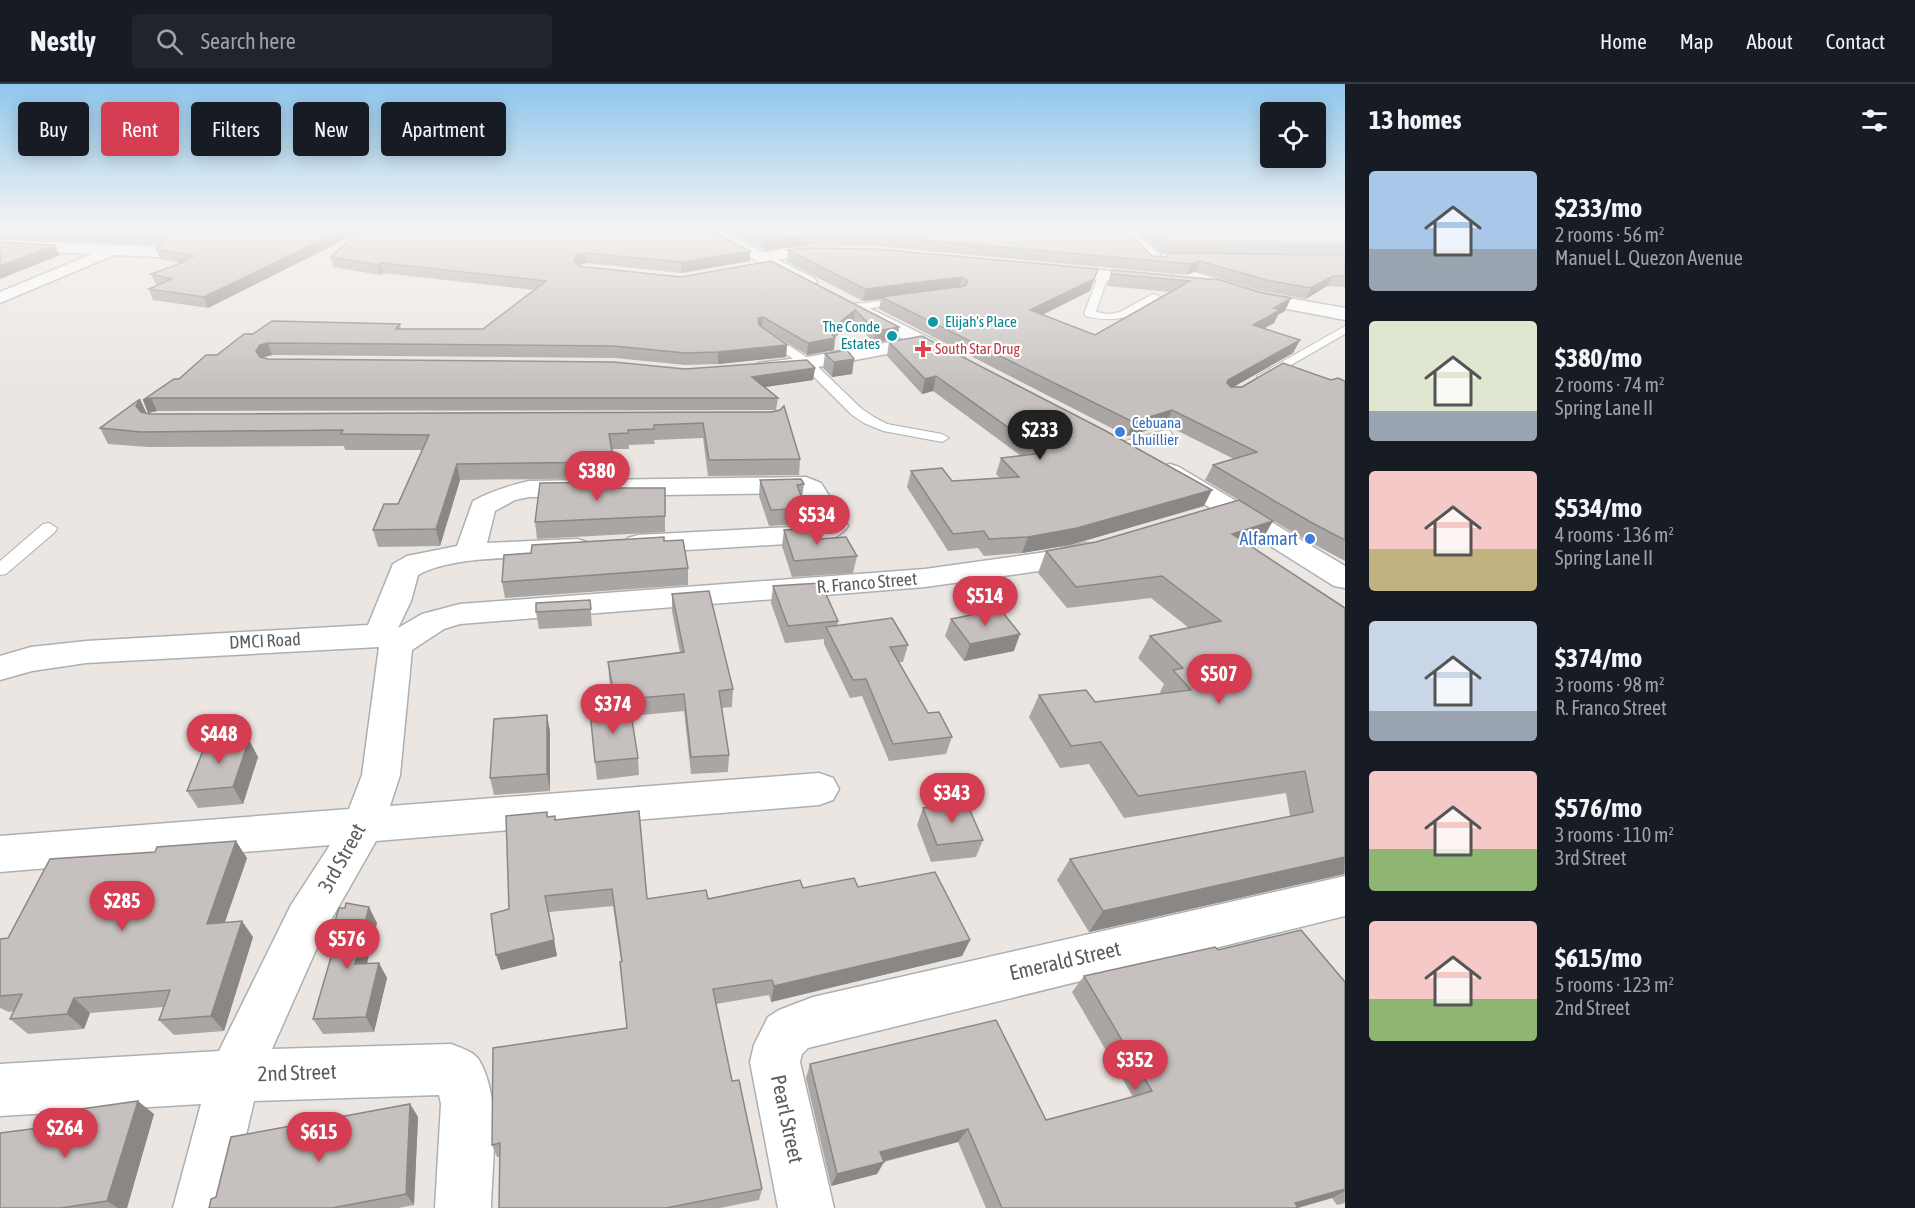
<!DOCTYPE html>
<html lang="en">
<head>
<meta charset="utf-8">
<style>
	:root { --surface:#171b24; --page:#20242c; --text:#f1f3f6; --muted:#9ea1a6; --line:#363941; --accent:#d53d52 }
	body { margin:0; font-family:"Asap Condensed",sans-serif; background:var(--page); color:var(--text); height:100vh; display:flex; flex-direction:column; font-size:22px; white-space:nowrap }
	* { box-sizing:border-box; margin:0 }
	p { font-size:20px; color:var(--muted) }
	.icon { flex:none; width:33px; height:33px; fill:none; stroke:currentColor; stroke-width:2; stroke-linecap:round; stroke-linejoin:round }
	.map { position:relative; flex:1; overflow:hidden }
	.details { display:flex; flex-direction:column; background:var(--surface); width:570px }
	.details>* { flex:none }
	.guide { position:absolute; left:18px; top:18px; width:570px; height:54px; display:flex; gap:12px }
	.buttons { position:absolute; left:1260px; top:18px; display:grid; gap:12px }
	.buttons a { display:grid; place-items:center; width:66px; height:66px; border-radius:6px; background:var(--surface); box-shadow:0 3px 15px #0003; font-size:30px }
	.price { position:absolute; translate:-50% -51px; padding:0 14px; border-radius:21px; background:var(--accent); color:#fff; font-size:20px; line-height:39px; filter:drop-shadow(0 2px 3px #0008) }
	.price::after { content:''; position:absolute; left:50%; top:36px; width:18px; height:14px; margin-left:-9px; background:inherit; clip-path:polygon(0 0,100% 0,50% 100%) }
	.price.on { background:#222; color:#fff }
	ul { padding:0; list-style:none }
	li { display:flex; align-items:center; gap:18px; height:150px; padding:0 24px }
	li span { display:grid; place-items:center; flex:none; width:168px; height:120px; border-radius:6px; color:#555 }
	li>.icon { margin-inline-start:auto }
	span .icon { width:72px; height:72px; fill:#fffc; stroke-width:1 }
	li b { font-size:26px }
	h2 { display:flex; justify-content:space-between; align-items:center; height:72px; padding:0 24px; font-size:26px }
	.tag { padding:0 21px; border-radius:6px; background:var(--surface); box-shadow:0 3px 15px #0003; font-size:21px; line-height:54px }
	.tag.on { background:var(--accent); color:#fff }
	header { display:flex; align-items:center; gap:36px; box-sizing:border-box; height:84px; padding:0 30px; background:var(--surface); border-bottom:2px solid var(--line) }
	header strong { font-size:28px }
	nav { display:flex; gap:33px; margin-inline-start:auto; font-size:21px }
	.search { width:420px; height:54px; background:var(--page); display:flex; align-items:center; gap:15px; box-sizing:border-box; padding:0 21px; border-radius:6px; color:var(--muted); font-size:22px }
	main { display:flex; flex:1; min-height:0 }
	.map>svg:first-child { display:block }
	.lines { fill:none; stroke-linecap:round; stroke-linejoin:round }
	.service-casing { stroke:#acb0b2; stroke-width:2 }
	.minor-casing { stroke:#acb0b2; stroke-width:3 }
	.secondary-casing { stroke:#aeb2b5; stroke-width:3 }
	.service { fill:#fff; fill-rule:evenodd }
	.minor { fill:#fff; fill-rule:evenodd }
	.secondary { fill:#fff; fill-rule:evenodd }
	.wall { fill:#aaa6a3 }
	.shaded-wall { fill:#8b8785 }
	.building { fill:#c6c1be; stroke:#8b8785; stroke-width:1.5 }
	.culture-dot { fill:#0f9aa8; stroke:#fff; stroke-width:2 }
	.health-dot { fill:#e0444e; stroke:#fff; stroke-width:2 }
	.shop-dot { fill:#3f7fe0; stroke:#fff; stroke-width:2 }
	.labels { text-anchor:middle; stroke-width:4.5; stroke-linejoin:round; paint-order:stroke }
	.far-culture-label { font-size:15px; fill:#0d838f; stroke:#fff; text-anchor:start }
	.far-health-label { font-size:15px; fill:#be3a42; stroke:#fff; text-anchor:start }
	.far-shop-label { font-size:15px; fill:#366cbe; stroke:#fff; text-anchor:start }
	.shop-label { font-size:18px; fill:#366cbe; stroke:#fff; text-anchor:end }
	.street-label { font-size:18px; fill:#595e60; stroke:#fff }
	.near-street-label { font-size:21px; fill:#595e60; stroke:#fff }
</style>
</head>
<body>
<header>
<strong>Nestly</strong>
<div class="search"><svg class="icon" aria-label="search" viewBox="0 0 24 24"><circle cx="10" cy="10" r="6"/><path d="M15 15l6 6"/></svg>Search here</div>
<nav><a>Home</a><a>Map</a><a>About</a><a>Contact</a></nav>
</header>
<main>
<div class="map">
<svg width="1345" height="1124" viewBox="0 0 1345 1124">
	<rect width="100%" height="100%" fill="#ebe6e1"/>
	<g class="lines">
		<g class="service-casing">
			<g id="service">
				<path d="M1103 189 1108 192 1096 228 1109 230 1120 228 1151 211 1155 210 1160 213C1140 233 1113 240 1086 232L1084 230 1098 192Z"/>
				<polygon points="904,214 909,217 908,219 856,226 851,223 856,220"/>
				<polygon points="1345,242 1345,250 1267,295 1263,296 1257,292"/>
				<polygon points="765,246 811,276 862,325 874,333 887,340 942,350 949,354 942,358 883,347 864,339 852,331 803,282 761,252 761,248"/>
				<polygon points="1165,346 1170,347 1172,350 1170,353 1123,366 1116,362 1118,359"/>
				<polygon points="49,439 57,444 55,448 6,490 0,491 0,477 43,440"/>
			</g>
		</g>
		<g class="minor-casing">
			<g id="minor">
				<polygon points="1116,145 1133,145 1162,173 1164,177 1162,181 1150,181"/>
				<polygon points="0,156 160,163 168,168 160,173 114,171 0,219 0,208 92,170 0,166"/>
				<polygon points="833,163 841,168 839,171 786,174 761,179 753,174 755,170 786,164"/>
				<polygon points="1052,182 1156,191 1162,192 1165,196 1162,200 1156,201 1046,191 1043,187 1046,183"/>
				<polygon points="1182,184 1260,209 1345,224 1345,236 1251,218 1176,193 1173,189 1176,185"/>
				<polygon points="923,252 930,254 933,258 930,262 807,285 765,289 758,287 754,283 758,279 807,273"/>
				<path d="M806 393 821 399 848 442C841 452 830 456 819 458L638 469 628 466 624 460 628 454 638 451 813 442 818 439 800 409 529 413 515 416 495 427 487 459 577 455 587 458 591 464 587 470 577 473C532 474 456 470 418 491L411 517 398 544 422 530 460 520 925 485 1053 467 1085 459 1095 462 1100 468 1095 474 1053 485 925 503 460 540 444 545 412 566 400 691 390 722 819 689 833 694 839 705 833 716 819 721 376 757 323 850 272 965 451 960C461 964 473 967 479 976 502 1014 492 1080 491 1124H435L441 1020 439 1011 254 1017 229 1124H173L201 1020 0 1032V980L219 967 291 821 330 761 0 788V752L349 725 362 691 379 563 86 579 32 587 0 596V572L31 563 86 557 368 541 393 480 407 472 457 462 473 417C492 407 508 402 529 397Z"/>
				<polygon points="1345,792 1345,832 808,964 802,970 800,978 834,1124 778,1124 750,978 754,961 768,933 779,926 813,913"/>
			</g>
		</g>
		<g class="secondary-casing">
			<g id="secondary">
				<polygon points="697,145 717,145 814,194 817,198 814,202 802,202"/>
				<polygon points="859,219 962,270 965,274 962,278 955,280 948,278 852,229 850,225 852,221"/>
				<polygon points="1170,380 1179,383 1345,482 1345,504 1334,502 1161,393 1157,388 1161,383"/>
			</g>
		</g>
		<use href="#service" class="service"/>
		<use href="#minor" class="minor"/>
		<use href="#secondary" class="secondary"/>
	</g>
	<g class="wall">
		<polygon points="0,145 708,145 750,177 681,189 586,179 578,181 579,182 681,193 771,177 899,243 897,255 874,259 854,237 834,253 835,254 834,266 807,271 762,244 787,261 786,273 718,280 685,281 615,274 272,271 264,273 263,274 268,275 685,285 815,284 813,296 765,303 778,314 776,326 157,327 148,329 143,316 253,250 400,240 401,245 483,245 534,206 383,189 380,191 333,183 331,173 356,150 208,224 153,216 149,205 157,201 156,201 151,190 181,179 160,175 156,165 161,161 160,161 0,154"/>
		<polygon points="722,145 1125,145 1152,172 1166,173 1169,170 1162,170 1136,145 1345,145 1345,203 1327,202 1306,215 1261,207 1196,187 1187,191 874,162 808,161 764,166"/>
		<polygon points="788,166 1090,207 1042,231 1095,251 1170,208 1107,202 1112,186 1220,196 1262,209 1291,214 1285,227 1278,231 1274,239 1263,245 1300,256 1293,269 1233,303 1331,296 1345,297 1345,477 1304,455 1205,396 1213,381 1234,375 1166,341 1127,352 879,225 881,215 863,217 787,178"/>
		<polygon points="889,258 1204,422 1070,461 1022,469 984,472 978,464 948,467 907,403 911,387 952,397 1000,394 996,390 1001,374 1021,372 933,307 922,310 887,272"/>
		<polygon points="825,270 854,275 852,290 832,293 823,284"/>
		<polygon points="771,328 800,375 799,391 708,392 703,354 654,356 655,360 629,361 629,365 612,365 614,394 460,396 440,462 378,463 373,446 398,420 422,366 345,366 344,362 148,363 108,360 100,344 147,329 150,330"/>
		<polygon points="760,396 804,400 802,413 806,424 804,440 769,442 759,412"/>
		<polygon points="618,404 665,404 665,448 537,455 535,438"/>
		<polygon points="784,446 819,455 857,472 853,489 792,493 782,462"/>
		<polygon points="664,457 688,484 688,501 505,514 502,498 531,469"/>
		<polygon points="1096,458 1261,458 1250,462 1345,524 1345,790 1089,848 1057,796 1070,775 1290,732 1286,709 1124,734 1089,680 1060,684 1029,633 1039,611 1095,618 1161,610 1160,608 1164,600 1138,574 1150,552 1189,544 1151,514 1067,524 1038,489 1046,467"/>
		<polygon points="773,502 838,537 837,542 908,561 903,578 899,578 928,629 952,653 946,670 889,677 862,612 850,614 824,560 824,555 785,559 771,519"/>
		<polygon points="672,510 733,605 732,623 722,624 729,671 728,688 691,690 684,627 631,632 638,674 639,691 597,696 590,627 615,624 609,595 608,578 680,569 672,527"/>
		<polygon points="590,516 592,542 539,545 536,528"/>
		<polygon points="951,535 1014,567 964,577 945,552"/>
		<polygon points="547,631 550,648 550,707 494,711 490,694"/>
		<polygon points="249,656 258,673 243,720 198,724 187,707"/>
		<polygon points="923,724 983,756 976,773 931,778 917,741"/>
		<polygon points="547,728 548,733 555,736 647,815 708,815 803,804 858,803 970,856 962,872 771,918 769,911 716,920 732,997 762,1105 759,1116 720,1124 499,1124 500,1073 497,1073 492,1061 627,944 621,877 613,822 549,828 557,872 501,886"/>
		<polygon points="247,774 225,838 253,853 224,947 174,951 159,936 164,923 90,929 84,945 28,950 10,935 14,927 9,928 0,924 0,855 8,854"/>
		<polygon points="377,839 367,879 379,879 387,894 374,948 323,950 313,935 334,864 329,856"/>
		<polygon points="1218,866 1345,898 1345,1119 1337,1121 1332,1114 1298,1124 986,1124 958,1058 884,1078 877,1090 831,1102 806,994 810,980 1046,1036 1133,1013 1072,908 1084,892"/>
		<polygon points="410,1020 418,1033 414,1121 398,1124 209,1124 216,1113"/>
		<polygon points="154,1030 127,1124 0,1124"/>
	</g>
	<g class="shaded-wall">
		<polygon points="344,145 366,145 208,224 204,213"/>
		<polygon points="809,151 808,161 764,166 764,156"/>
		<polygon points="55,161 60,171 0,195 0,182"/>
		<polygon points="750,167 750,177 681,189 681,178"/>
		<polygon points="585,169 586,179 578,181 574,177 577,170"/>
		<polygon points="1200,177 1196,187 1187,191 1191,180"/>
		<polygon points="381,179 383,189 380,191 378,181"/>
		<polygon points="1098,185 1090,207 1026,239 1030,226"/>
		<polygon points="1333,192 1327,202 1306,215 1311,204"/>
		<polygon points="962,193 959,205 881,213 881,215 863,217 865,205"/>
		<polygon points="1291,214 1285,227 1278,231 1274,239 1247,254 1253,241 1274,224"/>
		<polygon points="855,226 854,237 833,255 835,254 834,266 807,271 808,259 829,247"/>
		<polygon points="763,233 762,244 757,246 758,234"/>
		<polygon points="899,243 897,255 874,259 876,247"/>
		<polygon points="1300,256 1293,269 1221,310 1228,296"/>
		<polygon points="268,259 272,271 264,273 260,279 256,267 260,261"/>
		<polygon points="787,261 786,273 718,280 718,268"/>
		<polygon points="854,275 852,290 832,293 834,278"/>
		<polygon points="815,284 813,296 751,305 752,293"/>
		<polygon points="936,292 933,307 922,310 925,295"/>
		<polygon points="151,314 157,327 148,329 143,316"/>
		<polygon points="140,315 147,330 143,337 136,322"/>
		<polygon points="1172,326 1166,341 1127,352 1133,338"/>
		<polygon points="457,380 460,396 440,462 436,445"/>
		<polygon points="1212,406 1204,422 1070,461 1022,469 1028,453"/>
		<polygon points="1273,437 1261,458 1221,472 1232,450"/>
		<polygon points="1020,550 1014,567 964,577 970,560"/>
		<polygon points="547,631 550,648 550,707 547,690"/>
		<polygon points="249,656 258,673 243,720 233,703"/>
		<polygon points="236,757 247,774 219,855 207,840"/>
		<polygon points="1345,773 1344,790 1089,848 1103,827"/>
		<polygon points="545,812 557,872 501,886 496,871"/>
		<polygon points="369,823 377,839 363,895 355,880"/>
		<polygon points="242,837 253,853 224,947 211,932"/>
		<polygon points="970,856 962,872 771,918 774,902"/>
		<polygon points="379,879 387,894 374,948 366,933"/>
		<polygon points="74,914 90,929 84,945 67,930"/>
		<polygon points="138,1017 154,1030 127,1124 118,1124 107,1117"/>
		<polygon points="410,1020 418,1033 414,1121 406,1110"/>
		<polygon points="968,1045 958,1058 873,1080 880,1068"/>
		<polygon points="884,1078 877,1090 831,1102 837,1090"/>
		<polygon points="1345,1105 1345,1107 1332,1114 1297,1124 1295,1119"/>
	</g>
	<g class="building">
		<polygon points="18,145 344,145 204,213 149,205 172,195 151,190 184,178 180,177 194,172 156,165 166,157 156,151"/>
		<polygon points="362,145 708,145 750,167 681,178 585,169 577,170 574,177 579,182 585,183 681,193 771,177 899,243 876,247 855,226 829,247 835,254 808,259 763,233 758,234 759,241 787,261 718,268 685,269 614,262 268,259 260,261 256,267 260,273 268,275 614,278 685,285 807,276 815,284 752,293 778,314 151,314 143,316 174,295 179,295 206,271 217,271 244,250 253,250 272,237 400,240 396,245 483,245 546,197 381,179 378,181 331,173"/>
		<polygon points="741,145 1125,145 1152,172 1166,173 1169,169 1345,171 1345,192 1333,192 1311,204 1266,196 1200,177 1191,180 876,152 809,151 764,156"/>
		<polygon points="1150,145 1345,145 1345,161 1166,160"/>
		<polygon points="0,158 55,161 0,182"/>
		<polygon points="809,164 876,165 1098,185 1094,195 1030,226 1095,251 1190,197 1111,190 1112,186 1220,196 1262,209 1291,214 1274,224 1280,226 1253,241 1300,256 1228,296 1227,299 1231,303 1242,303 1283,279 1331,296 1338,294 1345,297 1345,456 1314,440 1213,381 1257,368 1172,326 1133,338 881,213 965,202 968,197 962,193 865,205 788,166"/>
		<polygon points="922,252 1104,346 1212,406 1077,444 1028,453 989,455 984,447 953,450 911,387 942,384 952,397 1019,393 1001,374 1044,369 936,292 925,295 889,258"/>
		<polygon points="847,266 854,275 834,278 825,270"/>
		<polygon points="140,315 136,322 141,328 150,330 771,328 780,326 784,322 800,375 709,376 703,339 654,341 654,345 628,346 628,349 609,350 614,378 457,380 436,445 373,446 384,420 398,420 429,351 341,350 343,346 141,348 100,344"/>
		<polygon points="801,395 804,400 797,401 806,424 771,426 760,396"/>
		<polygon points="617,398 618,404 665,404 665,432 535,438 540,399"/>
		<polygon points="1239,416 1273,437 1232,450 1345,524 1345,773 1103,827 1070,775 1313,728 1305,687 1138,712 1101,658 1071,662 1039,611 1086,606 1095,618 1191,606 1173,586 1183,584 1150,552 1221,537 1162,492 1076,503 1046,467 1096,458"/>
		<polygon points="815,444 819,455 846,453 857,472 794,477 784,446"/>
		<polygon points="664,453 664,457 683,456 688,484 502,498 504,471 531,469 532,461"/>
		<polygon points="821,499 838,537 788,542 773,502"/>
		<polygon points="709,507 733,605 719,607 729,671 691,673 684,610 615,616 608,578 684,568 672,510"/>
		<polygon points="590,516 591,525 536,528 536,519"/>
		<polygon points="1000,525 1020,550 970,560 951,535"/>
		<polygon points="892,534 908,561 890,563 928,629 939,628 952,653 893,660 866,595 853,596 826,543"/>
		<polygon points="630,623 638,674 595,678 590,627"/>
		<polygon points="547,631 547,690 490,694 494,635"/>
		<polygon points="249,656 233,703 187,707 206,659"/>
		<polygon points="967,720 983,756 937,761 923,724"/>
		<polygon points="639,727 647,815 706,806 708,815 800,796 803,804 854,794 858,803 935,788 970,856 774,902 772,896 713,905 732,997 739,996 762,1105 666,1124 499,1124 500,1059 492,1061 493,964 627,944 620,878 622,877 612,805 545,812 554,856 496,871 491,830 509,825 506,732 547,728 547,733 555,732 555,736"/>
		<polygon points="236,757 207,840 242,837 211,932 159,936 170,906 74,914 67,930 10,935 22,910 0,912 0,855 8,854 50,775 155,768 157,763"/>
		<polygon points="346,819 369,823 355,880 379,879 366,933 313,935 336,856 329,856 339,824 345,824"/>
		<polygon points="1301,846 1345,898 1345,1105 1295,1119 1298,1124 1002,1124 968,1045 880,1068 884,1078 837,1090 810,980 996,936 1046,1036 1132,1013 1152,1007 1084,892 1215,863 1218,866"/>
		<polygon points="138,1017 107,1117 61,1124 0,1124 0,1049 54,1042 60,1028"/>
		<polygon points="410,1020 406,1110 332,1124 209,1124 211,1115 216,1113 231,1053"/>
	</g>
	<linearGradient id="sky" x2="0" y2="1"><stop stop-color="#8ec7ed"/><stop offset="0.48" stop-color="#f6f4f2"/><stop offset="1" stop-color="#f6f4f2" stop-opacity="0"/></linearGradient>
	<rect width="1345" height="302" fill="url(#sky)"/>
	<g class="culture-dot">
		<circle cx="933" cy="238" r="6"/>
		<circle cx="892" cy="252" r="6"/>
	</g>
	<path class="health-dot" d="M920 256h6v6h6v6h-6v6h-6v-6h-6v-6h6z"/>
	<g class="shop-dot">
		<circle cx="1120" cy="348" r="6"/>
		<circle cx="1310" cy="455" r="6"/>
	</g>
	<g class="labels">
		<g class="far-culture-label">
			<text x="945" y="243">Elijah's Place</text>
			<text x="880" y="248" text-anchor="end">The Conde<tspan x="880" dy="17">Estates</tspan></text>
		</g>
		<g class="far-health-label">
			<text x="935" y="270">South Star Drug</text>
		</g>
		<g class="far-shop-label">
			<text x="1132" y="344">Cebuana<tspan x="1132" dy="17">Lhuillier</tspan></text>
		</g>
		<g class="shop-label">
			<text x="1298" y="461">Alfamart</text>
		</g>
		<g class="street-label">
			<text transform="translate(867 499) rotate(-5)" y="6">R. Franco Street</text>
			<text transform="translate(265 557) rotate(-3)" y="6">DMCI Road</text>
		</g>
		<g class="near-street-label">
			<text transform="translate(342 774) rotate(-61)" y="7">3rd Street</text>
			<text transform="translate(1065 877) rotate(-13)" y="7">Emerald Street</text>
			<text transform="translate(297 989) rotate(-2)" y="7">2nd Street</text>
			<text transform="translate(787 1035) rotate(78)" y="7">Pearl Street</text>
		</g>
	</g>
</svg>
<div class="buttons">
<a><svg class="icon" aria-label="locate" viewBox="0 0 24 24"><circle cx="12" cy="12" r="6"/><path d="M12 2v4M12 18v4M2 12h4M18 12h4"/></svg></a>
</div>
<b class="price on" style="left:1040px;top:377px">$233</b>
<b class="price" style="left:597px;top:418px">$380</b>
<b class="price" style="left:817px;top:462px">$534</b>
<b class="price" style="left:985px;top:543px">$514</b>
<b class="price" style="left:1219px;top:621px">$507</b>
<b class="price" style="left:613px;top:651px">$374</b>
<b class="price" style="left:219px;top:681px">$448</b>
<b class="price" style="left:952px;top:740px">$343</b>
<b class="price" style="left:122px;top:848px">$285</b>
<b class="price" style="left:347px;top:886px">$576</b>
<b class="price" style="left:1135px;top:1007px">$352</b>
<b class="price" style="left:65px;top:1075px">$264</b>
<b class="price" style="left:319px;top:1079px">$615</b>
<div class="guide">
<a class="tag">Buy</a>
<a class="tag on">Rent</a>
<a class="tag">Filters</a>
<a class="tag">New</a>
<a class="tag">Apartment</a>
</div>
</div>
<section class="details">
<h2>13 homes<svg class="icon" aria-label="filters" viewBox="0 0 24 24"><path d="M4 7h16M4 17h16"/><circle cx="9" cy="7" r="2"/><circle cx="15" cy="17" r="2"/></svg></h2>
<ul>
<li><span style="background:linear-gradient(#a9c7e8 65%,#9aa5b1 0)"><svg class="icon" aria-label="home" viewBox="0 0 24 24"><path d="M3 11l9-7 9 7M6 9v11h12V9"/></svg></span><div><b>$233/mo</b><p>2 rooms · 56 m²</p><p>Manuel L. Quezon Avenue</p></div></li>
<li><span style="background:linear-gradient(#dfe7d0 75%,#9aa5b1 0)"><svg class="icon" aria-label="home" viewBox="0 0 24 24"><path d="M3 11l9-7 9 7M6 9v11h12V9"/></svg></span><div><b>$380/mo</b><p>2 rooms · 74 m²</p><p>Spring Lane II</p></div></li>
<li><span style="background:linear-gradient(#f6c9c9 65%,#c2b280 0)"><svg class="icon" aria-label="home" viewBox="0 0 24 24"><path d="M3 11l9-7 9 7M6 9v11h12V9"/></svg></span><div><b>$534/mo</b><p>4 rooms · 136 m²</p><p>Spring Lane II</p></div></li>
<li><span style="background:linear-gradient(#c9d6e8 75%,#9aa5b1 0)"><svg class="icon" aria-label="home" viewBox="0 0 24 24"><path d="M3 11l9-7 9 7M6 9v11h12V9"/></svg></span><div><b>$374/mo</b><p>3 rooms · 98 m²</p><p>R. Franco Street</p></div></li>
<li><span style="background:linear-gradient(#f6c9c9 65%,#8fb573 0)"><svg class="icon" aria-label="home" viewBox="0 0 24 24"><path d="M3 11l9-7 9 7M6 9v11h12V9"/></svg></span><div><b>$576/mo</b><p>3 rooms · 110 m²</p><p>3rd Street</p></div></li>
<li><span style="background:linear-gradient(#f6c9c9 65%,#8fb573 0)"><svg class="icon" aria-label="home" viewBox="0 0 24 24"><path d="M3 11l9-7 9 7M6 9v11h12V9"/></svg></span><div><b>$615/mo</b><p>5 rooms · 123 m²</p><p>2nd Street</p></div></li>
</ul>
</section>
</main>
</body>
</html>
